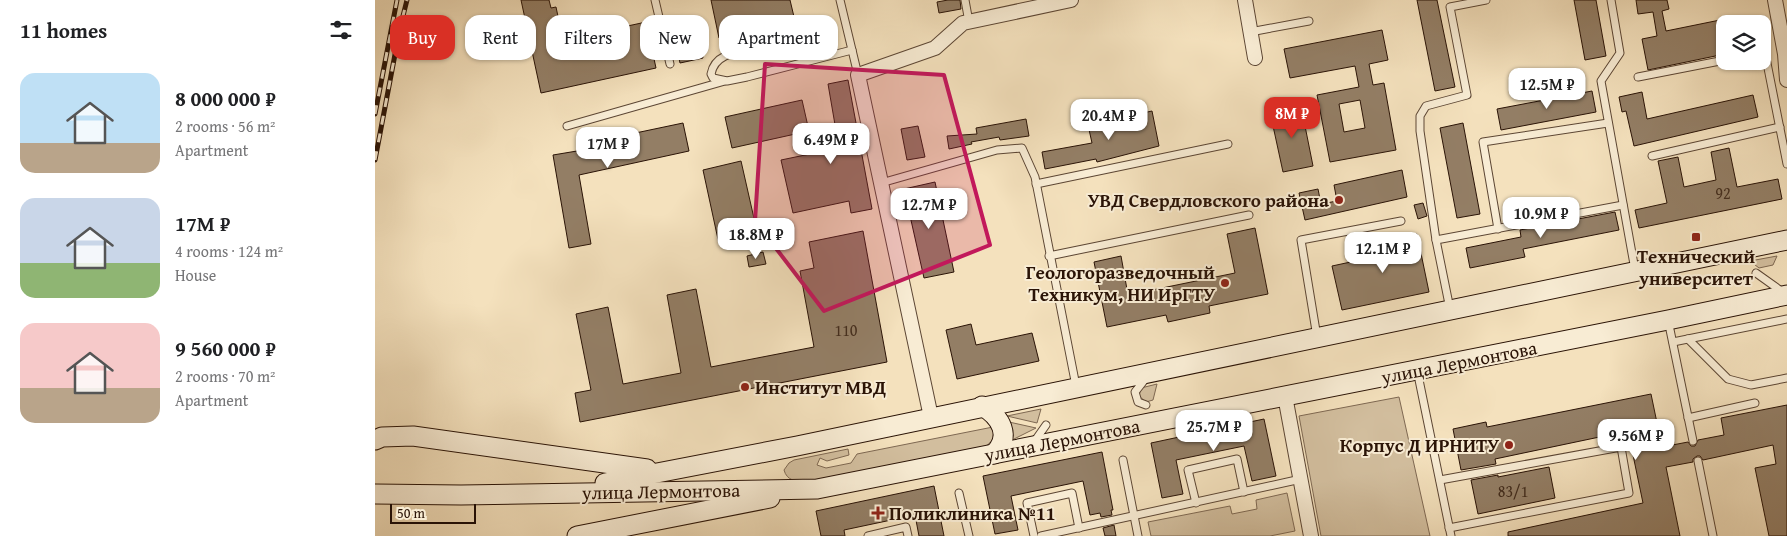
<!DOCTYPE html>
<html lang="en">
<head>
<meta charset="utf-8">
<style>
	:root { --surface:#fff; --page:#f2f2f2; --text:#202124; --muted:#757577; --accent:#d93025 }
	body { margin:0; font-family:"Gentium Book Plus",serif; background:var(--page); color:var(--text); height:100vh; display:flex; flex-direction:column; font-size:19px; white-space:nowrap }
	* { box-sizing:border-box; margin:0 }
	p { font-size:16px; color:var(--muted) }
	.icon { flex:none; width:28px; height:28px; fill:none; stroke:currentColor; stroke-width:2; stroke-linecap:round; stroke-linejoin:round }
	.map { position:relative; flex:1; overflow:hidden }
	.details { display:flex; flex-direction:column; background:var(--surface); width:375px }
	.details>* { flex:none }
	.hud { position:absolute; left:15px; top:15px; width:475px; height:45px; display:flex; gap:10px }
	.controls { position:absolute; left:1341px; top:15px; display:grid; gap:10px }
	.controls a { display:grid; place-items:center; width:55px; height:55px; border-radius:10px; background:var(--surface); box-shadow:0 1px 4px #0004; font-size:25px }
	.scale { position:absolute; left:15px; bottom:12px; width:86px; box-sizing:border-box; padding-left:5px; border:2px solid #2a1306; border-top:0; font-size:14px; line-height:18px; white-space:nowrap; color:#2a1306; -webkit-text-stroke:4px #f8ecd4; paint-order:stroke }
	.price { position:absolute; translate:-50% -42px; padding:0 11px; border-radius:10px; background:#fff; color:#222; font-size:16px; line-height:32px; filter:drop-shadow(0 1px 2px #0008) }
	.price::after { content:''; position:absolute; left:50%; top:30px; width:15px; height:11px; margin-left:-8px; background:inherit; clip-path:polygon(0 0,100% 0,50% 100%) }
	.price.current { background:var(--accent); color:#fff }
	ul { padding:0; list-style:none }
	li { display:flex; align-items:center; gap:15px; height:125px; padding:0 20px }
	li span { display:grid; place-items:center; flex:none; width:140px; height:100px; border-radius:15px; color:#555 }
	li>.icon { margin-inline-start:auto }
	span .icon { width:60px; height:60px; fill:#fffc; stroke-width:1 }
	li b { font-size:21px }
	h2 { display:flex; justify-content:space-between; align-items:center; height:60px; padding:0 20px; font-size:21px }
	.chip { padding:0 18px; border-radius:15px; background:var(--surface); box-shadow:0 1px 4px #0004; font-size:18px; line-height:45px }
	.chip.current { background:var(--accent); color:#fff }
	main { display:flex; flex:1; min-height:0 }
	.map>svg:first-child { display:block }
	.green { fill:#d2be9e; stroke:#7e6852 }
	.building { fill:#937e65; stroke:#2a1306; fill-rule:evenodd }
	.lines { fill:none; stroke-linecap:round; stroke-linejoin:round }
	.service-casing { stroke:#5c4634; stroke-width:9 }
	.minor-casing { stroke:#5c4634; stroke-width:16 }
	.secondary-casing { stroke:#2a1306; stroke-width:21 }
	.service { stroke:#f8ecd4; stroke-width:7 }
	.minor { stroke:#f8ecd4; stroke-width:14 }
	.secondary { stroke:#f8ecd4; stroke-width:19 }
	.rail-casing { stroke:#2a1306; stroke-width:5 }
	.rail { stroke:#f8ecd4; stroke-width:3; stroke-dasharray:9; stroke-linecap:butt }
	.marked { fill:#c2185b; fill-opacity:0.2; stroke:#c2185b; stroke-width:4; stroke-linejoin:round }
	.poi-dot { fill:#8f2418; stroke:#f8ecd4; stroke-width:2 }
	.labels { text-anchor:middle; stroke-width:4; stroke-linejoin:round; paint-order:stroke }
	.number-label { font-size:16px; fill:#442e1e }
	.poi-label { font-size:19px; font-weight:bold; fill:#2a1306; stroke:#f8ecd4; text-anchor:end }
	.street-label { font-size:19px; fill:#2a1306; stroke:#f8ecd4 }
</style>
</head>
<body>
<main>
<section class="details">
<h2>11 homes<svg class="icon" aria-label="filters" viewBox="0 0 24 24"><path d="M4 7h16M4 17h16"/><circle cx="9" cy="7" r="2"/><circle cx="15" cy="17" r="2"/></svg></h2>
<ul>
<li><span style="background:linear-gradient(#bfe0f5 70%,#b9a48a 0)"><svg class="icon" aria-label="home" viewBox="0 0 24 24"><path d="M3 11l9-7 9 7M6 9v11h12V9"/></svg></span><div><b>8 000 000 ₽</b><p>2 rooms · 56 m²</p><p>Apartment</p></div></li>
<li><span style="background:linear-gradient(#c9d6e8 65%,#8fb573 0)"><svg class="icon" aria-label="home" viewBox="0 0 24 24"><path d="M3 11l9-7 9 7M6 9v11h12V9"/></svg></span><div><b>17M ₽</b><p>4 rooms · 124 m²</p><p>House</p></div></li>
<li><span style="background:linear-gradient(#f6c9c9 65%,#b9a48a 0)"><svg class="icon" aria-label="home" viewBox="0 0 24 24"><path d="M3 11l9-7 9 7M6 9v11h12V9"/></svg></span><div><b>9 560 000 ₽</b><p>2 rooms · 70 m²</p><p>Apartment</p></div></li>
</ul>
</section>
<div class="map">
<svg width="1412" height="536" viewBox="0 0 1412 536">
	<rect width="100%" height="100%" fill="#f4e1bd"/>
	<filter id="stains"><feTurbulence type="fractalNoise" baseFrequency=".004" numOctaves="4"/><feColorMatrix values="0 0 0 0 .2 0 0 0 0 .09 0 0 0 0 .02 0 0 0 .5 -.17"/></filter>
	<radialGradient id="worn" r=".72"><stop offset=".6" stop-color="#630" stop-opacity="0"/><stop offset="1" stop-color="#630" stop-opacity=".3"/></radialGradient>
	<g class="green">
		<polygon points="1402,256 1398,265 1384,268 1375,261"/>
		<polygon points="782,384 778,400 771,402 764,396 766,388"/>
		<polygon points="1024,397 1055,536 946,536 924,416"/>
		<polygon points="666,409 662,423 632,416"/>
		<polygon points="634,422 661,428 635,441"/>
		<path d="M618 427C621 436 618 442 609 447L431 483C421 481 412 481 409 470L414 463 419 460 473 449 474 455 452 461 445 458 442 465 451 468 476 463 482 454Z"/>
		<polygon points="912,493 920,531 895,536 776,536 773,522 855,506 857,514 882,509 881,500"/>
	</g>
	<g class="building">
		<polygon points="146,0 174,0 176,8 181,7 188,40 271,22 281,68 166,93"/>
		<polygon points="336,0 415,0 420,21 344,38"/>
		<polygon points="573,0 585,0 586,9 564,13 562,2"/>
		<polygon points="1042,0 1062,0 1080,87 1060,91"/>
		<polygon points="1199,0 1221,0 1231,56 1210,60"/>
		<polygon points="1261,0 1292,0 1294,9 1287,11 1291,31 1350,19 1350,54 1273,70 1267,39 1282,36 1278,12 1263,14"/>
		<polygon points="320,18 328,58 305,63 296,23"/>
		<path d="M1007 30 1013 60 994 64 998 85 1009 83 1021 150 955 162 942 95 984 87 980 66 915 78 909 49ZM985 100 990 128 969 132 964 104Z"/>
		<polygon points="473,80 497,209 476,213 474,201 418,213 406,160 464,148 453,84"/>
		<polygon points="1217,91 1221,112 1126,130 1122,109"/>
		<polygon points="1267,92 1272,119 1378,95 1383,117 1259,146 1251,111 1247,112 1244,97"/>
		<polygon points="427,100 434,131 357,148 350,117"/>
		<polygon points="926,106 938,166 908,172 895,112"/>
		<polygon points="777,111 784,146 722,162 721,159 670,169 667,152 717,143 713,125"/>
		<polygon points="651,119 654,136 625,140 624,137 596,142 597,144 574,149 572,136 602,134 601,128"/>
		<polygon points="308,123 314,151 204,175 216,244 194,248 178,155 214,149 213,143"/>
		<polygon points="1088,123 1105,214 1082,218 1065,128"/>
		<polygon points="543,126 550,157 532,160 526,129"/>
		<polygon points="1354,148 1362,187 1403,179 1407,199 1264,228 1260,210 1292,203 1283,161 1303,157 1309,187 1341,180 1336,152"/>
		<polygon points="366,161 383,236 344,244 328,170"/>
		<polygon points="1027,170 1032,197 930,220 924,193 943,189 946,204 962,201 959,185"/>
		<polygon points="560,182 579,272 549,278 529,189"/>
		<polygon points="1048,203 1052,216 1043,219 1039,205"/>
		<polygon points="1240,212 1244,230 1148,249 1150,257 1095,268 1091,248 1146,237 1145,230"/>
		<polygon points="880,228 893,294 834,306 835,313 793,322 791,315 732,327 719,262 746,256 753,295 860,273 852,234"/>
		<polygon points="488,231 512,362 205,422 200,393 216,390 201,314 233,307 248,384 306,373 292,295 321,289 336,367 439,347 425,271 439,268 434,242"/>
		<polygon points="1042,234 1054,292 967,310 957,266 999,257 996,244"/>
		<polygon points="388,252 391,264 374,267 372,256"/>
		<polygon points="596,324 601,345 657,333 664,361 582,379 571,330"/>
		<polygon points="1276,394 1287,447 1313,442 1316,446 1320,446 1323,440 1349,435 1346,418 1412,405 1412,536 1394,536 1380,468 1401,464 1398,445 1328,460 1325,456 1322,456 1318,459 1318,462 1291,467 1305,536 1133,536 1133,532 1268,503 1253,431 1120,459 1121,464 1086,470 1078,429 1111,422 1112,427"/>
		<polygon points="889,419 901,476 877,481 869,446 801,460 808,494 787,498 776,443"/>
		<polygon points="727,452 738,510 736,510 737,515 726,517 725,513 715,515 708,481 636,496 643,530 620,534 608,476"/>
		<polygon points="1174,467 1180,498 1103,514 1096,480 1123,475 1123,477"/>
		<polygon points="559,486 569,536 544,536 540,515 469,530 470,536 446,536 441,511"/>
		<polygon points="739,525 741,536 730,536 728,528"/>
	</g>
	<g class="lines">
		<g class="service-casing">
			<g id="service">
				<polyline points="280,0 295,64"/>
				<polyline points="465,0 483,75"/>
				<polyline points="590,0 594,22"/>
				<polyline points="1236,0 1245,53 1226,81 1260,270"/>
				<polyline points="875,32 934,21"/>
				<path d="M383 48C365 52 340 52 336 74L338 78 352 81 372 77 477 50"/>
				<polyline points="1388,53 1390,53 1412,164"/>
				<polyline points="1263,77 1350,60"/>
				<polyline points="192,126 350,81"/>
				<polyline points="1277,156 1405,127"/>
				<polyline points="506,183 622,150 647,148 660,177 701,386"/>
				<polyline points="661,184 853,144"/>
				<polyline points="1123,229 1108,142 1233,123"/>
				<polyline points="1061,240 1248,205"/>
				<polyline points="674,256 874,215"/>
				<polyline points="1381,273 1409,293"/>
				<polyline points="1075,309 1061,240 1045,131 1045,116 1051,106 1092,95 1075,7 1111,0"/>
				<polyline points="1293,320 1318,441"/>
				<polyline points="942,337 926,240 1026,221"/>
				<polyline points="1313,339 1353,379 1376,385 1412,378"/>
				<polyline points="1298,342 1412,319"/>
				<polyline points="1042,370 1076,536"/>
				<polyline points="771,405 763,402 760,392 771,378"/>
				<polyline points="1313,418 1380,403"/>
				<polyline points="659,442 671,425"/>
				<polyline points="748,460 763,536"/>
				<polyline points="1323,461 1338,536"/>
				<polyline points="1065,480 1246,447 1254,493 1074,528"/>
				<polyline points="584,493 594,536"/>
				<polyline points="821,503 813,470 862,459 869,492"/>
				<polyline points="493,536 531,527 533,536"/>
				<polyline points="659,536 652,503 697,493 704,528"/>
				<polyline points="666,536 926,479"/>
			</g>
		</g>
		<g class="minor-casing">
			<g id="minor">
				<polyline points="870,0 880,58"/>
				<polyline points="1400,0 1410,54 1412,80"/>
				<polyline points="910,396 936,536"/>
				<polyline points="556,417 483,75 560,48 588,23 696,0"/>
			</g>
		</g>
		<g class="secondary-casing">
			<g id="secondary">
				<path d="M607 406C626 417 637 436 619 454"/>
				<polyline points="0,440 7,437 38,436 272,469"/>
				<polyline points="230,483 422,446 1412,240"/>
				<polyline points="0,494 86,495 442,489 1293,320 1412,295"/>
				<polyline points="202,536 395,498"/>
			</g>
		</g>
		<use href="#service" class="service"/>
		<use href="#minor" class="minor"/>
		<use href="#secondary" class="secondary"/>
		<g class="rail-casing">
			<g id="rail">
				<polyline points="0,114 22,0"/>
				<polyline points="0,160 25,28 32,0"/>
			</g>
		</g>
		<use href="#rail" class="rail"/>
	</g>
	<path class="marked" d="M390 64 569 75 615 245 449 311 380 221Z"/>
	<g class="poi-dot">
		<circle cx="964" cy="200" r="5"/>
		<rect x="1316" y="232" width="10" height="10" rx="2.5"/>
		<circle cx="850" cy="283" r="5"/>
		<circle cx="370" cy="387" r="5"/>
		<circle cx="1134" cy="445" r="5"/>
		<path d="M500.5 505.5h5v5h5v5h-5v5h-5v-5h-5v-5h5z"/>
	</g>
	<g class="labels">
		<g class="number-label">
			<text x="1348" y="199">92</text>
			<text x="471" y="336">110</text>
			<text x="1138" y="497">83/1</text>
		</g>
		<g class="poi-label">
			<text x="954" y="207">УВД Свердловского района</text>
			<text x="1321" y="263" text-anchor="middle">Технический<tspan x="1321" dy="22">университет</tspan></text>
			<text x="840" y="279">Геологоразведочный<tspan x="840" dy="22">Техникум, НИ ИрГТУ</tspan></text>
			<text x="380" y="394" text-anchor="start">Институт МВД</text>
			<text x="1124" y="452">Корпус Д ИРНИТУ</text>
			<text x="514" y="520" text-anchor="start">Поликлиника №11</text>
		</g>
		<g class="street-label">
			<text transform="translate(1084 362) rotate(-11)" y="7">улица Лермонтова</text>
			<text transform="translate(687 440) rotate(-11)" y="7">улица Лермонтова</text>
			<text transform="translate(286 491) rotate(-1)" y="7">улица Лермонтова</text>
		</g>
	</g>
	<rect width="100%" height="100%" filter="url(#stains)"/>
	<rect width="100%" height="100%" fill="url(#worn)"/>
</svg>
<div class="controls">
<a><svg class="icon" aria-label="layers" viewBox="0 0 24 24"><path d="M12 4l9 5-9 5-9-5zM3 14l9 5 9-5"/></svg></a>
</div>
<div class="scale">50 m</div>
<b class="price" style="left:1172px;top:110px">12.5M ₽</b>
<b class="price current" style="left:917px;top:139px">8M ₽</b>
<b class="price" style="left:734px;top:141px">20.4M ₽</b>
<b class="price" style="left:456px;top:165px">6.49M ₽</b>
<b class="price" style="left:233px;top:169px">17M ₽</b>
<b class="price" style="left:554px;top:230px">12.7M ₽</b>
<b class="price" style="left:1166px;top:239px">10.9M ₽</b>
<b class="price" style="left:381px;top:260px">18.8M ₽</b>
<b class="price" style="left:1008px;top:274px">12.1M ₽</b>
<b class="price" style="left:839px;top:452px">25.7M ₽</b>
<b class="price" style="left:1261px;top:461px">9.56M ₽</b>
<div class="hud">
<a class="chip current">Buy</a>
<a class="chip">Rent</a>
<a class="chip">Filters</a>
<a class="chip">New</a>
<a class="chip">Apartment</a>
</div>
</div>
</main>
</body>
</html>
